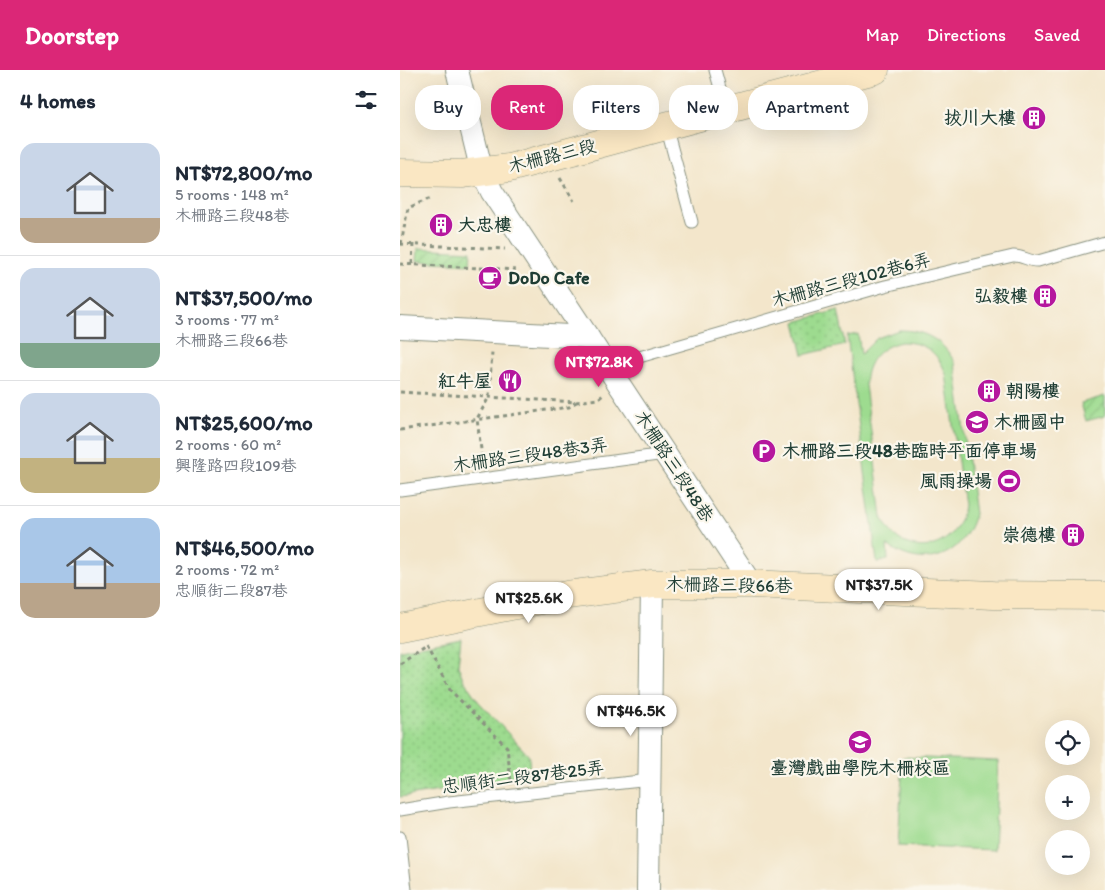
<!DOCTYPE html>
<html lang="en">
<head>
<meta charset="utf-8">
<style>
	:root { --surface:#fff; --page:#f6f6f7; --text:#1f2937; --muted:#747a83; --line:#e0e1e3; --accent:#db2777 }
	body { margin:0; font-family:Itim,"LXGW WenKai TC",sans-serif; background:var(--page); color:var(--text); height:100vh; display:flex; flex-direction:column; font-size:19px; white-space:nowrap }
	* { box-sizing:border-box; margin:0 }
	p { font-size:16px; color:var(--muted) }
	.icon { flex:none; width:28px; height:28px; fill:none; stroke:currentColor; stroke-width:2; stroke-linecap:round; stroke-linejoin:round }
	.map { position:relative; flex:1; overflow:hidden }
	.side { display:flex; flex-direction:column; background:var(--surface); width:400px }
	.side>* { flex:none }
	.banner { position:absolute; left:15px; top:15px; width:475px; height:45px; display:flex; gap:10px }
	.tools { position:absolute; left:645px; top:650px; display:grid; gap:10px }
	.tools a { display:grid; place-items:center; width:45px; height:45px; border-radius:50%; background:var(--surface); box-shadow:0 5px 20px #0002; font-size:25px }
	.price { position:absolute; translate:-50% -42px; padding:0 11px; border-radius:18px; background:#fff; color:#222; font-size:16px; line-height:32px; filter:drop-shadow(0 1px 2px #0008) }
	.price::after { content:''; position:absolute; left:50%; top:30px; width:15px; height:11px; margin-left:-8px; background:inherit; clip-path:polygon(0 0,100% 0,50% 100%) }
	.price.selected { background:var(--accent); color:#fff }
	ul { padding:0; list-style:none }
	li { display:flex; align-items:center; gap:15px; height:125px; padding:0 20px }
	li+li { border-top:1px solid var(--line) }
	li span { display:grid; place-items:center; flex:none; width:140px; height:100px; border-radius:15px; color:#555 }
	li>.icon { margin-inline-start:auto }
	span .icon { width:60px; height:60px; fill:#fffc; stroke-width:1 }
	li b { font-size:21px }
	h2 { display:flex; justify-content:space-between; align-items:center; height:60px; padding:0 20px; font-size:21px }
	.tag { padding:0 18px; border-radius:20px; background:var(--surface); box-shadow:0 5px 20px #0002; font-size:18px; line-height:45px }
	.tag.selected { background:var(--accent); color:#fff }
	header { display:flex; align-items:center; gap:30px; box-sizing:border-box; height:70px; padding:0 25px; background:var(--accent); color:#fff }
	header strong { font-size:24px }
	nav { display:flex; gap:28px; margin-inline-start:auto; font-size:18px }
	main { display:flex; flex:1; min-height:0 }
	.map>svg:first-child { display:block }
	.grass { fill:url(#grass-dots); stroke:#5e8c62 }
	.garden { fill:url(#garden-furrows); stroke:#5e8c62 }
	.pitch { fill:#9ddb8f; stroke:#5e8c62; fill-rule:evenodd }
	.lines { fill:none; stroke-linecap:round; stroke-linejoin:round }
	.lane-casing { stroke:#899280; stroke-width:13 }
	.street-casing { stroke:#899280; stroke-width:24 }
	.secondary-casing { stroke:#899280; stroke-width:29 }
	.path { stroke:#899280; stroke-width:3; stroke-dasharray:4 4; stroke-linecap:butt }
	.lane { stroke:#fff; stroke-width:11 }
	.street { stroke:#fff; stroke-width:22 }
	.secondary { stroke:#fae7c3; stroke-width:28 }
	.labels { text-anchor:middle; stroke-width:4.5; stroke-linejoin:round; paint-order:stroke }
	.poi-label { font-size:18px; font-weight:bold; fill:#1f3d34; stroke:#fbf7ec; text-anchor:end }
	.street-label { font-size:18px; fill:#1f3d34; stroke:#fbf7ec }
</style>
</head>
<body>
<header>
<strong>Doorstep</strong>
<nav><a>Map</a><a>Directions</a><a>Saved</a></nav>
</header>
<main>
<section class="side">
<h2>4 homes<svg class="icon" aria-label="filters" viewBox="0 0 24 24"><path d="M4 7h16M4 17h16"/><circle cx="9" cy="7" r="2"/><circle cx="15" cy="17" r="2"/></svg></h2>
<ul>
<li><span style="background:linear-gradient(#c9d6e8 75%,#b9a48a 0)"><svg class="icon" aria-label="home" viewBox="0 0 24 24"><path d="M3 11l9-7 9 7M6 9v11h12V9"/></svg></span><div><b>NT$72,800/mo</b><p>5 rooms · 148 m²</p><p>木柵路三段48巷</p></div></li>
<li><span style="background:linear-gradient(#c9d6e8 75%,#7fa58c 0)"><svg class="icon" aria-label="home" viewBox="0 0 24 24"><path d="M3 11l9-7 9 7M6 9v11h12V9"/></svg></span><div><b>NT$37,500/mo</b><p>3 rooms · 77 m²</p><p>木柵路三段66巷</p></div></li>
<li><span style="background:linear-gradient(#c9d6e8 65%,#c2b280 0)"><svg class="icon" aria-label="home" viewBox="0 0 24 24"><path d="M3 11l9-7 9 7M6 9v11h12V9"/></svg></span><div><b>NT$25,600/mo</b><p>2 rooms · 60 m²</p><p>興隆路四段109巷</p></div></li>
<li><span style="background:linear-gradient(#a9c7e8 65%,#b9a48a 0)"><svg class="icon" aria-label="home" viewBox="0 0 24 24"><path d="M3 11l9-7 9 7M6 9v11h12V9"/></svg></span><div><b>NT$46,500/mo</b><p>2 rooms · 72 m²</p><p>忠順街二段87巷</p></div></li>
</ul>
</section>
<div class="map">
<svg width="705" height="820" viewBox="0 0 705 820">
	<defs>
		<pattern id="grass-dots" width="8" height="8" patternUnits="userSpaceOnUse" patternTransform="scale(1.25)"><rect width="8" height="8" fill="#9ddb8f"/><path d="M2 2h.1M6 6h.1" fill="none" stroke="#87bd7c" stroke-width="1.8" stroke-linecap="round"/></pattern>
		<pattern id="garden-furrows" width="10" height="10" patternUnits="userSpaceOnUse" patternTransform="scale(1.25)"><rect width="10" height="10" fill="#9ddb8f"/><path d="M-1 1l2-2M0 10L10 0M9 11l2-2" fill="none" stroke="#87bd7c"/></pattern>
	</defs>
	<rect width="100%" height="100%" fill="#fbf7ec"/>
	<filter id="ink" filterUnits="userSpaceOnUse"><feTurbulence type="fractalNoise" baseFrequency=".02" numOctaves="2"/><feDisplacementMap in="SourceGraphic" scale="10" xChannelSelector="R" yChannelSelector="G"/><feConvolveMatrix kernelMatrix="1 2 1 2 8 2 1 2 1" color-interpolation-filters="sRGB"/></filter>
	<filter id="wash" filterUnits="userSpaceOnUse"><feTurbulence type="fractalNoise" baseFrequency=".0096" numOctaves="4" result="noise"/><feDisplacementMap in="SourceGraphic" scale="20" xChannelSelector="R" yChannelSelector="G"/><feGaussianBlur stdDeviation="1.12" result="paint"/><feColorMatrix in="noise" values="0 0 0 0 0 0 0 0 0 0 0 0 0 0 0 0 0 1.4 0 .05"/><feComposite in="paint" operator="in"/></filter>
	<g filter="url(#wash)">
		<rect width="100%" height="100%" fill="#f3e6cb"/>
		<g class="grass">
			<polygon points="438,240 445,275 403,285 395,252"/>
			<polygon points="61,568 58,595 63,609 78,631 129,686 130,707 0,727 0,580"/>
		</g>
		<g class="garden">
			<polygon points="18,178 71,181 70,194 17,191"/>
			<polygon points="705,326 705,346 686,351 681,333"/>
		</g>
		<g class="pitch">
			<path d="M499 260C525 260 543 270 555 293L575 444C563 488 523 501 487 475L488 490 477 492 447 266 458 264 461 284 477 268ZM501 272C524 272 538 282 546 304L564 435C558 484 501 492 482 447L465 315C466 292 478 277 501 272Z"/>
			<polygon points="503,687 598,691 594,780 498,776"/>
		</g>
	</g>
	<g filter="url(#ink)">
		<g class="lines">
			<g class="lane-casing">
				<g id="lane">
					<polyline points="315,0 326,40"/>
					<polyline points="266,56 292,152"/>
					<path d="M208 296 485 216 613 186C622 185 629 192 638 191L705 172"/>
					<polyline points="0,420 265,384"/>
					<polyline points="0,740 49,732 250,710"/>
					<polyline points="0,767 6,820"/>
				</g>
			</g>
			<g class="street-casing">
				<g id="street">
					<polyline points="57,0 82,102 92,122 351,514"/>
					<polyline points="0,257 188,267"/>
					<polyline points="248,820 252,514"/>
				</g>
			</g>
			<g class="secondary-casing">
				<g id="secondary">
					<polyline points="0,103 62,104 109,98 475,0"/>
					<polyline points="0,558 167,525 252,514 351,514 593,525 705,526"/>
				</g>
			</g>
			<g class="path">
				<polyline points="160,108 174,131"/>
				<polyline points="0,174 105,179"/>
				<polyline points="1,174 8,138 33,127"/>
				<polyline points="0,194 119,200"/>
				<polyline points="12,194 13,174"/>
				<polyline points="0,322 176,332 198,329 203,325"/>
				<polyline points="0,360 169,337 176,332"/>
				<polyline points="83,395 77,349 89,327 92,282"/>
				<polyline points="26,576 50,620 107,677 111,712"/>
				<polyline points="0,594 24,578"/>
			</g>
			<use href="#lane" class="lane"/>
			<use href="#street" class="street"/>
			<use href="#secondary" class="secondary"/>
		</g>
	</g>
	<defs>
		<g id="building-disc" transform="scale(1.25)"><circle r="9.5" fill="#b5179e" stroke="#fbf7ec"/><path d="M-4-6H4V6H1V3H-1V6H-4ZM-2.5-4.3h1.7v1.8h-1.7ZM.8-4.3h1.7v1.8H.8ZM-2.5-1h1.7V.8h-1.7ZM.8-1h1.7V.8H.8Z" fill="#fff"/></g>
		<g id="cafe-disc" transform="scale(1.25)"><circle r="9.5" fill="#b5179e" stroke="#fbf7ec"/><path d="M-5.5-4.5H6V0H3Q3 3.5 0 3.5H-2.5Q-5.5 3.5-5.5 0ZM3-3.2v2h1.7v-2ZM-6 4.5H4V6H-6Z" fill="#fff"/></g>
		<g id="restaurant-disc" transform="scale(1.25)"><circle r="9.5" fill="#b5179e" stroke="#fbf7ec"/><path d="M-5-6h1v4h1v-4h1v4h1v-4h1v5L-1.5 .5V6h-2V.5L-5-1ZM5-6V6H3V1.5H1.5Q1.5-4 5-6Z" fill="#fff"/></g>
		<g id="school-disc" transform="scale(1.25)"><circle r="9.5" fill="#b5179e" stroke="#fbf7ec"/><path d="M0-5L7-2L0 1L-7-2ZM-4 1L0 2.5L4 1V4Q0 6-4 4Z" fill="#fff"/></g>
		<g id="parking-disc" transform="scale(1.25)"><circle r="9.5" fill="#b5179e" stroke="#fbf7ec"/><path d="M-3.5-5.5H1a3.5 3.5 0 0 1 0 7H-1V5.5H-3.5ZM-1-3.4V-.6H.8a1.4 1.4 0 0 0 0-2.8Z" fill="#fff"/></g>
		<g id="stadium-disc" transform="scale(1.25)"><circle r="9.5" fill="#b5179e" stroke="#fbf7ec"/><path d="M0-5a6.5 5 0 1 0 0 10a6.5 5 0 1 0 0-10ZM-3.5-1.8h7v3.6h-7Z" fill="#fff"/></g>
		<g id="university-disc" transform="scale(1.25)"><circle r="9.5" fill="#b5179e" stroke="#fbf7ec"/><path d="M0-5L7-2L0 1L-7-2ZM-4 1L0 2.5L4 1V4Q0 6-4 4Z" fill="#fff"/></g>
	</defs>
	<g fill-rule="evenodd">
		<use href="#building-disc" x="634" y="48"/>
		<use href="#building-disc" x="41" y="155"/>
		<use href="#cafe-disc" x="90" y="208"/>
		<use href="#building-disc" x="645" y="226"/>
		<use href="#restaurant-disc" x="110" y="311"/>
		<use href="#building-disc" x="589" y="321"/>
		<use href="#school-disc" x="577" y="352"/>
		<use href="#parking-disc" x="364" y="381"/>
		<use href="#stadium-disc" x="609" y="411"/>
		<use href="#building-disc" x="673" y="465"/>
		<use href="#university-disc" x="460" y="672"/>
	</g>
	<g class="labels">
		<g class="poi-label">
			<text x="616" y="54">拔川大樓</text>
			<text x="58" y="161" text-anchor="start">大忠樓</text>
			<text x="108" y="214" text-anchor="start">DoDo Cafe</text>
			<text x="628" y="232">弘毅樓</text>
			<text x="92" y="317">紅牛屋</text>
			<text x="606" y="327" text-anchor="start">朝陽樓</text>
			<text x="594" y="358" text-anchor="start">木柵國中</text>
			<text x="382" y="387" text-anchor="start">木柵路三段48巷臨時平面停車場</text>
			<text x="592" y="417">風雨操場</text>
			<text x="656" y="471">崇德樓</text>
			<text x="460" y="704" text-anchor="middle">臺灣戲曲學院木柵校區</text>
		</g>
		<g class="street-label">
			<text transform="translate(152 86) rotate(-14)" y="6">木柵路三段</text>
			<text transform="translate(451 210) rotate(-15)" y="6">木柵路三段102巷6弄</text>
			<text transform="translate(130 385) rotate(-8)" y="6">木柵路三段48巷3弄</text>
			<text transform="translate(274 396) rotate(57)" y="6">木柵路三段48巷</text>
			<text transform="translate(329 515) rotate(1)" y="6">木柵路三段66巷</text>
			<text transform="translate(123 707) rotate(-7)" y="6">忠順街二段87巷25弄</text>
		</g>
	</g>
</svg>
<div class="tools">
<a><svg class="icon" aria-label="locate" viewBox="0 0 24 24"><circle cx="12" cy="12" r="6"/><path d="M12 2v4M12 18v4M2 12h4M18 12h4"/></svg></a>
<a>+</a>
<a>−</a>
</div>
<b class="price selected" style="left:199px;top:318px">NT$72.8K</b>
<b class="price" style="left:479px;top:541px">NT$37.5K</b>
<b class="price" style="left:129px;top:554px">NT$25.6K</b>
<b class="price" style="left:231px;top:667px">NT$46.5K</b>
<div class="banner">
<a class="tag">Buy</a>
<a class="tag selected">Rent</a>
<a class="tag">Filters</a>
<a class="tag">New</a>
<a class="tag">Apartment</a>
</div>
</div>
</main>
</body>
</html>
